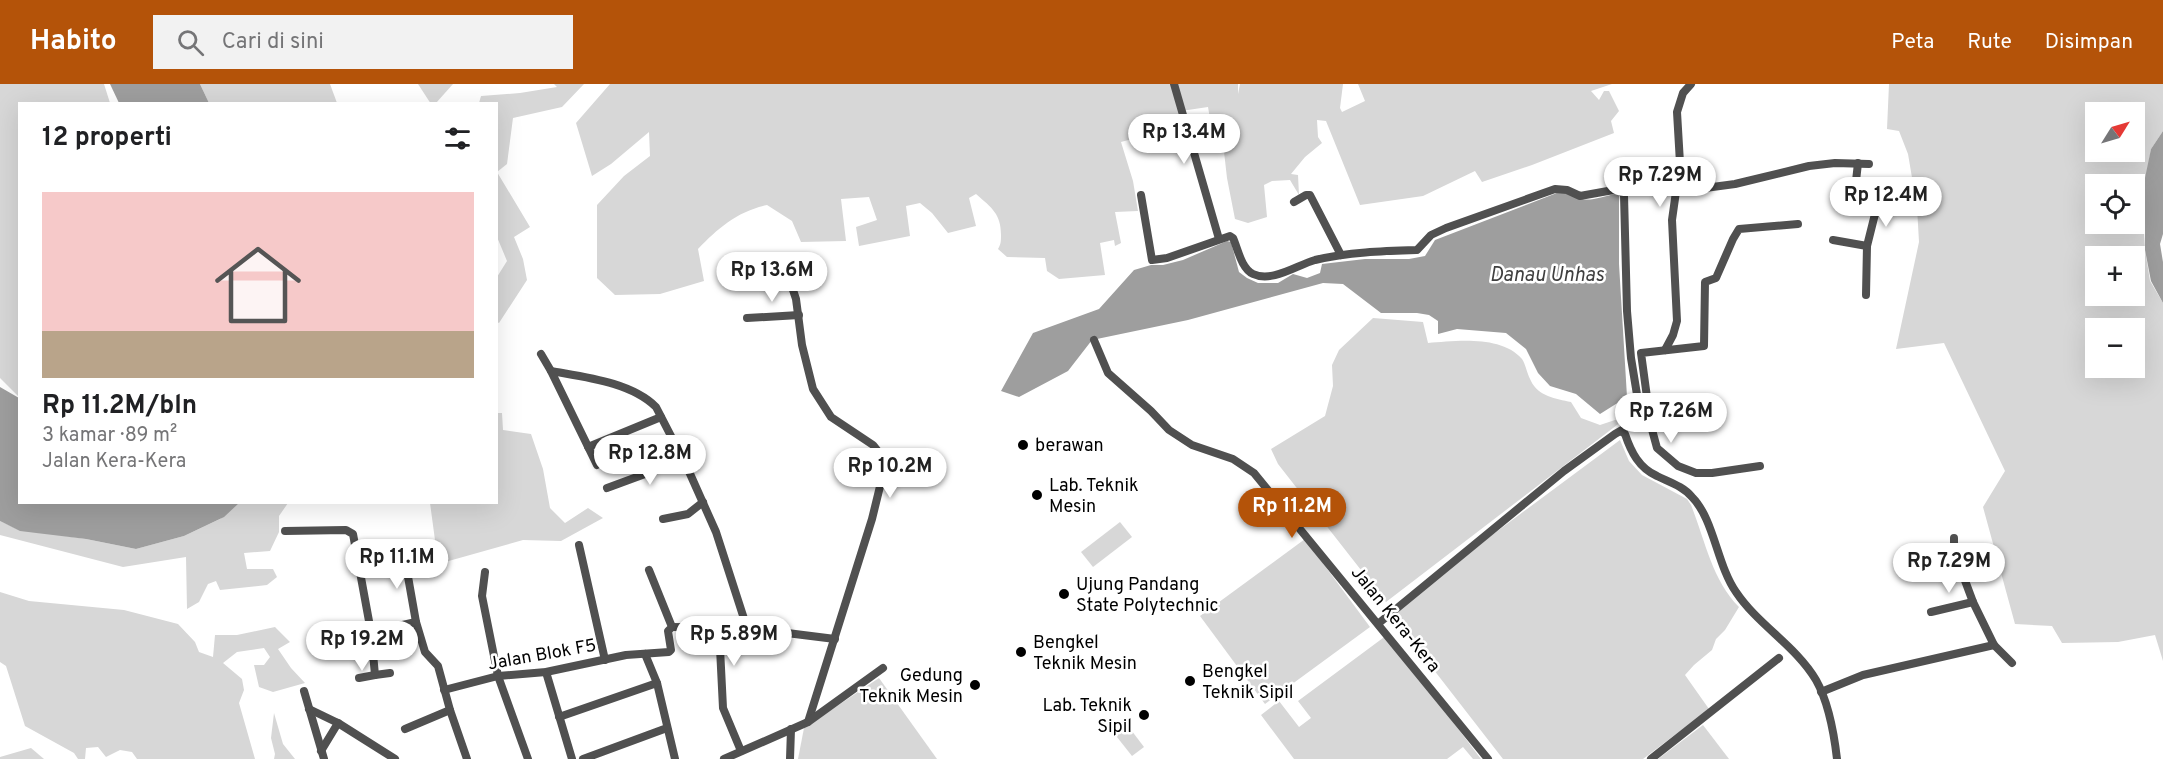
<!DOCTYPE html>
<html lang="id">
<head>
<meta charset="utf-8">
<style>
	:root { --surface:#fff; --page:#f2f2f2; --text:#202124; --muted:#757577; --accent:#b45309 }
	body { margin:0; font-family:Overpass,sans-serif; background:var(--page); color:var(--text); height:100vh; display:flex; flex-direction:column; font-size:22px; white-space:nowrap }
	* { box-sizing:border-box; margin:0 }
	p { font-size:20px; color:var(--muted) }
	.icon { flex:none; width:33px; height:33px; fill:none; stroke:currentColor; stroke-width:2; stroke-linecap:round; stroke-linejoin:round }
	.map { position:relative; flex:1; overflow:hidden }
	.details { position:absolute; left:18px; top:18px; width:480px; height:402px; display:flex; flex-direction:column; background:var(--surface); border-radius:0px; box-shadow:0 6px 24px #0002 }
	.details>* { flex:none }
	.needle { width:39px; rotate:53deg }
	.buttons { position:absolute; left:2085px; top:18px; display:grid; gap:12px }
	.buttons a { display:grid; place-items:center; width:60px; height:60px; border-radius:0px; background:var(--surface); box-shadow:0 6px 24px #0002; font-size:30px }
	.price { position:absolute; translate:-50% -51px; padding:0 14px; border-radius:21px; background:#fff; color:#222; font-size:20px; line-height:39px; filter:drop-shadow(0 2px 3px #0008) }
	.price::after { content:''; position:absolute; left:50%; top:36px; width:18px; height:14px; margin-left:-9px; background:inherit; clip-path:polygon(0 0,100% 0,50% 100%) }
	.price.selected { background:var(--accent); color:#fff }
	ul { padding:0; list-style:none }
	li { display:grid; align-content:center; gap:12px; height:318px; padding:0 24px }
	li span { display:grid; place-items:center; height:186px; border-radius:0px; color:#555 }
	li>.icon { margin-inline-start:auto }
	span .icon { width:108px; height:108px; fill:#fffc; stroke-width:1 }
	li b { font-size:26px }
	h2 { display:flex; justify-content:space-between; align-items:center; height:72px; padding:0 24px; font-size:26px }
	header { display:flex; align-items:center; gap:36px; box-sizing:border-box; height:84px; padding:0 30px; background:var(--accent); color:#fff }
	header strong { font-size:28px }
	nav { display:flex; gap:33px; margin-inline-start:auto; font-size:21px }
	.search { width:420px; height:54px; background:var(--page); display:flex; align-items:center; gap:15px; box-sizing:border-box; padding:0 21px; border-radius:0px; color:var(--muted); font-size:22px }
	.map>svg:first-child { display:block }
	.green { fill:#d7d7d7; fill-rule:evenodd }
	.water { fill:#9e9e9e }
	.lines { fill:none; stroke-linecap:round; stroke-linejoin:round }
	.minor { stroke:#505050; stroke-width:8 }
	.poi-dot { fill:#000; stroke:#fff; stroke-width:2 }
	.labels { text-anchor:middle; stroke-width:5; stroke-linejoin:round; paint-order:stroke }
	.poi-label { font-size:18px; fill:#000; stroke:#fff; text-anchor:start }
	.street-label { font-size:18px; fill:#000; stroke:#fff }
	.water-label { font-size:20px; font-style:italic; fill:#3f3f3f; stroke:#fff }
</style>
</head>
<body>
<header>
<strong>Habito</strong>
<div class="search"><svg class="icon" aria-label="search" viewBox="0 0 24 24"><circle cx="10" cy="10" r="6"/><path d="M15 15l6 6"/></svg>Cari di sini</div>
<nav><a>Peta</a><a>Rute</a><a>Disimpan</a></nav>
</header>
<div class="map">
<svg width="2163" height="675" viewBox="0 0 2163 675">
	<rect width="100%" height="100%" fill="#fff"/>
	<g class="green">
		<polygon points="0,0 104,0 110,19 20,20 19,313 0,294"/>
		<polygon points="200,0 330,0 337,19 209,19"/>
		<polygon points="418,0 453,0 436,19 431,20"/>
		<polygon points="554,0 584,0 562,23 513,34 507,80 497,88 530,143 514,153 523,175 527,196 499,239 497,238 497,193 507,177 497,153 496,20 479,19 481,12 520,9 557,3"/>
		<path d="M610 0H1238V10L1240 0H1343L1340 24 1342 28 1365 17 1358 0H1612L1591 7 1599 16 1604 7H1609L1619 27 1611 37 1614 49 1532 81 1482 98 1475 87 1423 112 1360 121 1326 37 1317 36 1318 53 1322 59 1305 73 1291 90 1298 91 1299 111 1290 96 1272 97 1264 101 1267 133 1248 139 1235 135 1227 94 1223 59 1213 52 1208 23 1181 27 1183 41 1121 58 1133 97 1138 127 1115 128 1121 159 1115 162 1114 156 1100 159 1105 191 1059 195 1047 187 1045 174 1007 173 998 165C1001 160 1001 157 1001 151 1001 130 992 124 976 110L969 114 976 142 948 149 932 129 920 119 906 122 910 152 859 162 856 143 877 136 869 113 841 115 846 157 801 158 792 137 767 121C738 127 718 144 698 165L704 197 660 210 615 211 597 194V121L624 92 650 72 649 48 611 80 592 92 576 39Z"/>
		<path d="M1889 0H2163V47L2151 65 2142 119 2145 166 2150 197 2163 219V577L2155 551 2118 558 2062 559 2052 542 2015 540 1983 423 2005 387 1944 259 1896 265 1919 158 1917 123 1908 70 1899 47 1887 45ZM2096 28H2134V68H2096ZM2096 100H2134V140H2096ZM2096 172H2134V212H2096ZM2096 244H2134V284H2096Z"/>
		<path d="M1373 234 1423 238 1428 259C1456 257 1501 251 1522 275 1526 281 1527 290 1531 297 1538 312 1556 315 1571 318L1581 334 1600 341 1630 331 1386 518 1278 380 1271 365 1325 332 1333 302 1332 281 1339 266Z"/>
		<polygon points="497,329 502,329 503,346 531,350 543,385 550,424 565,439 588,424 603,434 561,457 523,456 438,480 403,482 410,470 437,471 430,419 496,418"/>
		<path d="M1620 356 1629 377 1642 391 1687 415 1691 421C1705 456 1712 496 1739 523L1725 546 1716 555 1712 566 1694 581 1685 591 1709 625 1643 675H1503L1392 532 1484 457Z"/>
		<polygon points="238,419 288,419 279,432 279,448 270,467 244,469 247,485 273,485 277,493 267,501 220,506 216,497 208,500 199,518 187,525 186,473 123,483 0,451 0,437 17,445 86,455 136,465 184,452 220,435"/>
		<polygon points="1120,438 1132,453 1093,483 1081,468"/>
		<polygon points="1305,455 1370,543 1265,620 1200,532"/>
		<polygon points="0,508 29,517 124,526 178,540 195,558 199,568 213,573 215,551 237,551 275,543 290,558 278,565 291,584 305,599 273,608 259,603 254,581 264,581 270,573 264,564 237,568 223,579 242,595 244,606 239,619 255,675 137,675 132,668 120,666 106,673 98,663 86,664 85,675 78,675 74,669 25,642 6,582 0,578"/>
		<polygon points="1387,551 1481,675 1473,675 1463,663 1447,675 1294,675 1261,631 1279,617 1299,643 1311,634 1298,617"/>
		<polygon points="879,594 937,675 798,675 804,644"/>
		<polygon points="274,629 283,660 295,675 274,675 275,670 271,654"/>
		<polygon points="1125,638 1144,663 1132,672 1113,648"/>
		<polygon points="1703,641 1729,675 1658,675"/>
		<polygon points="31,664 44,675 0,675 0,673"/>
	</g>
	<g class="water">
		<polygon points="110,0 200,0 209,19 119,19"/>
		<polygon points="2163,47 2163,150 2160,160 2163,178 2163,219 2151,197 2145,166 2145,94 2151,65"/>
		<path d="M1562 107C1587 121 1592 115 1619 109V180L1627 313 1600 330 1576 310 1550 302 1538 289 1526 265 1506 249 1457 245 1438 250V237L1429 231 1417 229H1381L1343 200 1323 199 1188 236 1092 256 1068 287 1019 313 1001 307 1033 249 1099 225 1134 186 1151 181H1163L1183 176 1227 157 1231 158 1239 188 1247 194 1258 199H1278L1293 190 1307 194 1320 189 1322 180 1365 175H1409L1425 172 1435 156Z"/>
		<polygon points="0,303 19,314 20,418 239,419 224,433 184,452 136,465 86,455 20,447 0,437"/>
	</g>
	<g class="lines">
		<g class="minor">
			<polyline points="1174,0 1219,155"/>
			<polyline points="1675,108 1735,100 1809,82 1835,79 1869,80"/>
			<path d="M1141 111 1152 176 1167 174 1230 152 1233 154C1238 165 1241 184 1253 190 1272 199 1297 181 1315 176 1348 168 1383 167 1417 166L1431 151 1446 144 1555 105 1567 106 1580 112 1619 105 1624 111 1627 227 1631 274 1641 335"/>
			<polyline points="1294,118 1306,111 1310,111 1341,171"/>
			<polyline points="1833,156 1867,162 1878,118 1873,110 1859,108 1855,106 1858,79"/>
			<polyline points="787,188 796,215 802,261 813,305 831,333 873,361 881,371 885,382 872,435 808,638"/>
			<polyline points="1866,211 1867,162"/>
			<polyline points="747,234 799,231"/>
			<polyline points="1094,256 1108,289 1151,327 1169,346 1192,361 1233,375 1254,389 1488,675"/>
			<polyline points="1665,266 1673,251 1677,237 1672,136 1680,79 1677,28 1683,9 1691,0"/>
			<path d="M541 270 551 287C584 293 631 298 656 323L687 383 716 448 747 544 672 543"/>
			<polyline points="551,287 597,381"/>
			<polyline points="1648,331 1657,364 1678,382 1696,389 1712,389 1760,382"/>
			<path d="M1622 348 1625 350C1631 368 1639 384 1657 392 1669 398 1683 402 1692 413 1714 435 1717 481 1736 508 1758 541 1796 562 1816 596 1829 619 1834 649 1837 675"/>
			<polyline points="588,363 661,333"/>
			<polyline points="607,404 683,376"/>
			<polyline points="663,435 688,430 703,418"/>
			<polyline points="285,447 346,446 353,450 371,548 416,538 425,568 438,582 450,626 467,675"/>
			<polyline points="1954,454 1954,467 1973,518 1994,561 2012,579"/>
			<polyline points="579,461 605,576"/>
			<polyline points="404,470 416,538"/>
			<polyline points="485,488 482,512 498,592 528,675"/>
			<polyline points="1931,528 1973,518"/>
			<polyline points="1379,539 1564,387 1615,350 1648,331 1649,328 1641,269 1704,262 1705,198 1716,194 1733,155 1739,145 1798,140"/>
			<polyline points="719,544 723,624 741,667"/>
			<polyline points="747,544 835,555"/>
			<polyline points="371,548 375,591 390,589"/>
			<polyline points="645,570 657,599 675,675"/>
			<polyline points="546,588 572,675"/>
			<polyline points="359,594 375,591"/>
			<polyline points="444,606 498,592 546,588 626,571 669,568 671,566 668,547 672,543 649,486"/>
			<polyline points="304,607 324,675"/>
			<polyline points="1821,608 1863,591 1994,561"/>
			<polyline points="309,625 338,639 395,675"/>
			<polyline points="559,633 657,599"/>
			<polyline points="405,645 450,626"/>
			<polyline points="321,667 338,639"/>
			<polyline points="583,675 667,644"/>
			<polyline points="724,675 808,638 883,584"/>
			<polyline points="790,675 791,645"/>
			<polyline points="1651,675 1779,574"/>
		</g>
	</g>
	<g class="poi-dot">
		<circle cx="1023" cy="361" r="6"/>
		<circle cx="1037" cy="411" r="6"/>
		<circle cx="1064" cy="510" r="6"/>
		<circle cx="1021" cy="568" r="6"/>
		<circle cx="1190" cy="597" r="6"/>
		<circle cx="975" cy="601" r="6"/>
		<circle cx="1144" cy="631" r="6"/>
	</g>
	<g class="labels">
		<g class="poi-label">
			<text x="1035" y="367">berawan</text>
			<text x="1049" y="407">Lab. Teknik<tspan x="1049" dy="21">Mesin</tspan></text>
			<text x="1076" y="506">Ujung Pandang<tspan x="1076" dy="21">State Polytechnic</tspan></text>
			<text x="1033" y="564">Bengkel<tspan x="1033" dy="21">Teknik Mesin</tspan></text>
			<text x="1202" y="593">Bengkel<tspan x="1202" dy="21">Teknik Sipil</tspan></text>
			<text x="963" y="597" text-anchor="end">Gedung<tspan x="963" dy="21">Teknik Mesin</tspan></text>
			<text x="1132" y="627" text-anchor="end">Lab. Teknik<tspan x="1132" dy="21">Sipil</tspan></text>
		</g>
		<g class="street-label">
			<text transform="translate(1396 535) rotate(51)" y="6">Jalan Kera-Kera</text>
			<text transform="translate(542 570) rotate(-10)" y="6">Jalan Blok F5</text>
		</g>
		<g class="water-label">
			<text x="1547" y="197">Danau Unhas</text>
		</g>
	</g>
</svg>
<div class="buttons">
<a><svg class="needle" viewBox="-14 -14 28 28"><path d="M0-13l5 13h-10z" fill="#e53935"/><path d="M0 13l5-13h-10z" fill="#757577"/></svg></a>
<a><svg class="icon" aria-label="locate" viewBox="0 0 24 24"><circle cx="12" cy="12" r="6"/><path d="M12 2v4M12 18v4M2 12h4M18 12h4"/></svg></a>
<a>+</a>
<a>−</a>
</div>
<b class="price" style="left:1184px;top:81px">Rp 13.4M</b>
<b class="price" style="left:1660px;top:124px">Rp 7.29M</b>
<b class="price" style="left:1886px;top:144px">Rp 12.4M</b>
<b class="price" style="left:772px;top:219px">Rp 13.6M</b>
<b class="price" style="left:1671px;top:360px">Rp 7.26M</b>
<b class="price" style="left:650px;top:402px">Rp 12.8M</b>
<b class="price" style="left:890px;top:415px">Rp 10.2M</b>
<b class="price selected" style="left:1292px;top:455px">Rp 11.2M</b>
<b class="price" style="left:397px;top:506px">Rp 11.1M</b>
<b class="price" style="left:1949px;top:510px">Rp 7.29M</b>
<b class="price" style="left:734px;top:583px">Rp 5.89M</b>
<b class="price" style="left:362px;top:588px">Rp 19.2M</b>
<section class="details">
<h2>12 properti<svg class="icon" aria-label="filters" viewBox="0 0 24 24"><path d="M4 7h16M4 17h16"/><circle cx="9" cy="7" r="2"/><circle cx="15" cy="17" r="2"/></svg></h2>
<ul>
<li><span style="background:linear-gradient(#f6c9c9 75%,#b9a48a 0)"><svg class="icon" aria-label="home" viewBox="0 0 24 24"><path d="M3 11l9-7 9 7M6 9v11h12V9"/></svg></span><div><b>Rp 11.2M/bln</b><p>3 kamar · 89 m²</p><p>Jalan Kera-Kera</p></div></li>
</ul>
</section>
</div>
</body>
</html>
